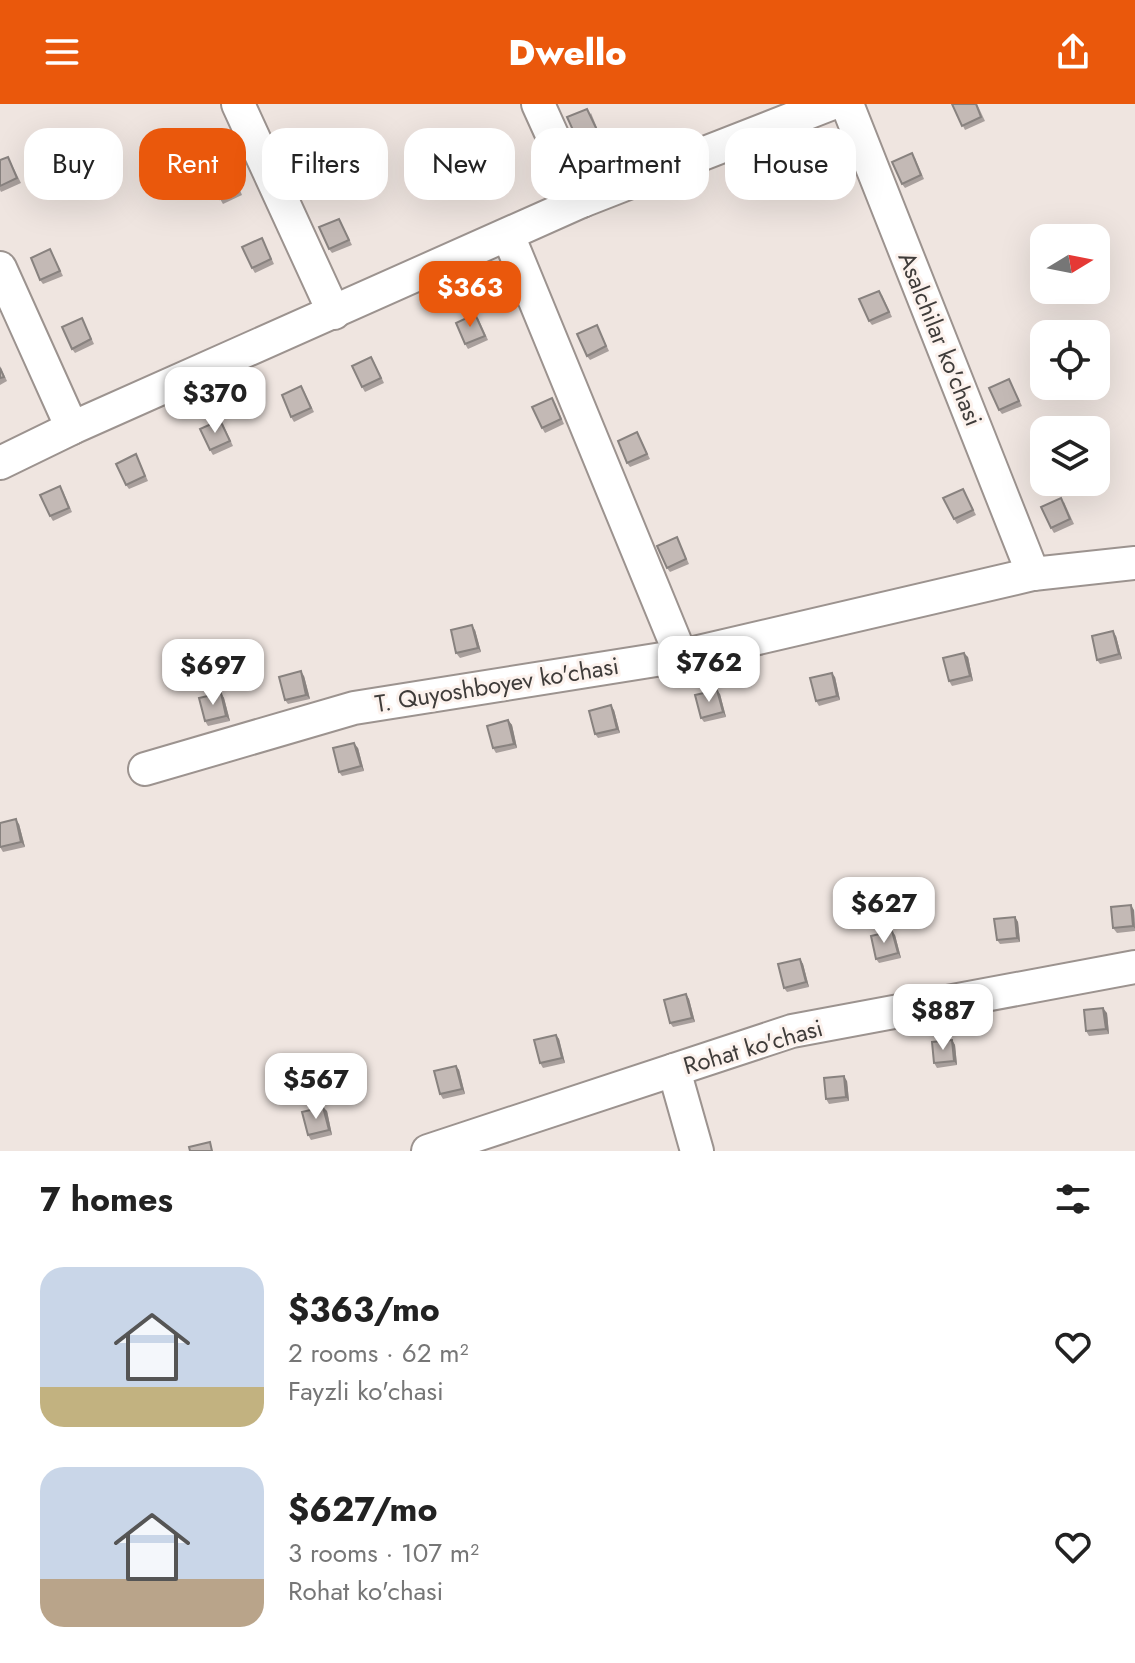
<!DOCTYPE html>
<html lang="en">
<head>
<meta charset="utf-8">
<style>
	:root { --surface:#fff; --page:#f2f2f2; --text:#222; --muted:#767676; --accent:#ea580c }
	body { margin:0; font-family:Jost,sans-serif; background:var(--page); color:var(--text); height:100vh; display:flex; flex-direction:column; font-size:30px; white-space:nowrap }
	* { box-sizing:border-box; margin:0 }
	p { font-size:26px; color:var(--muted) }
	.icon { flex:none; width:44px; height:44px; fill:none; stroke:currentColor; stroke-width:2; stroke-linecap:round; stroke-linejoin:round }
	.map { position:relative; height:1047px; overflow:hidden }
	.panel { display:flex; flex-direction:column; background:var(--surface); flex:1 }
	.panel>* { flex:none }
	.hud { position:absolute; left:24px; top:24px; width:1088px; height:72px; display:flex; gap:16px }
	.needle { width:52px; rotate:80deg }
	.buttons { position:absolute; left:1030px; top:120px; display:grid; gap:16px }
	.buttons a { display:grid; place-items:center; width:80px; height:80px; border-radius:16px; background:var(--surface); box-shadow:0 8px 32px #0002; font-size:40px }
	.price { position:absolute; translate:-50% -68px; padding:0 18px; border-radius:16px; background:#fff; color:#222; font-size:26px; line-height:52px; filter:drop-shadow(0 2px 4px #0008) }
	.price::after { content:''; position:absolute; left:50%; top:48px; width:24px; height:18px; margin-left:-12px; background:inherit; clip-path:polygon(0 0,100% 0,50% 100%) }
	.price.selected { background:var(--accent); color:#fff }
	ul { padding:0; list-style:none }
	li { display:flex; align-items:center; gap:24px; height:200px; padding:0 40px }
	li span { display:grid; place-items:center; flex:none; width:224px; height:160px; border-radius:24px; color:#555 }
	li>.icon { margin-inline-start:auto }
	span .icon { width:96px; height:96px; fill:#fffc; stroke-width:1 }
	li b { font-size:34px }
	h2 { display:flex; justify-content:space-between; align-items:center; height:96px; padding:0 40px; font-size:34px }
	.chip { padding:0 28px; border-radius:24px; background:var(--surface); box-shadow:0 8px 32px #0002; font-size:28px; line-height:72px }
	.chip.selected { background:var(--accent); color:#fff }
	header { display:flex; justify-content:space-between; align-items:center; height:104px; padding:0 40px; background:var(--accent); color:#fff; font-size:36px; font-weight:800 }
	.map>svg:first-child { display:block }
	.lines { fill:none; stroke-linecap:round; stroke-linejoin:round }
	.minor-casing { stroke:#9c938f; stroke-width:36 }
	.minor { stroke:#fff; stroke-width:32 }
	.wall { fill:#a89f9c }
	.shaded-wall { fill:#88827f }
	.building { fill:#c3b9b5; stroke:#88827f; stroke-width:2 }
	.labels { text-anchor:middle; stroke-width:6; stroke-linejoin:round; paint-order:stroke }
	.street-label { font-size:24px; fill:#3f3c3a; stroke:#fcf2ed }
</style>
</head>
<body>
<header><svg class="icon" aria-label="menu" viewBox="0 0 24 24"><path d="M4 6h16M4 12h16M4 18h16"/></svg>Dwello<svg class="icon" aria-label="share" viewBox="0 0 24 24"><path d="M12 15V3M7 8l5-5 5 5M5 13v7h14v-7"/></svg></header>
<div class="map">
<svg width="1135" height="1047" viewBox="0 0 1135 1047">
	<rect width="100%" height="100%" fill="#efe5e0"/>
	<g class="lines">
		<g class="minor-casing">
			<g id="minor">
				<polyline points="238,0 334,209"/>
				<polyline points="538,0 582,97"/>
				<polyline points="847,0 1033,470"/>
				<polyline points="508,131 681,552"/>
				<polyline points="0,164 72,324"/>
				<polyline points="0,359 72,324 582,97 830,0"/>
				<polyline points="145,665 354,604 681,552 1033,470 1135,459"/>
				<polyline points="674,966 697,1047"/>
				<polyline points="428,1047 792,927 1135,863"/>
			</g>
		</g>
		<use href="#minor" class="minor"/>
	</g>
	<g class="wall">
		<polygon points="952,0 977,0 985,17 965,26"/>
		<polygon points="591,9 600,31 581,40 577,35"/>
		<polygon points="306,41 319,67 299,76 296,71"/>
		<polygon points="8,53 21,79 1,88 0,86 0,56"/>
		<polygon points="915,54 924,75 905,84 902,80"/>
		<polygon points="233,69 242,91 223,100 220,95"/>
		<polygon points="339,115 352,141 332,149 329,145"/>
		<polygon points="262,134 274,160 255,169 252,164"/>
		<polygon points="50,145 63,172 43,180 40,176"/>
		<polygon points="882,191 892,213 872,221 869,217"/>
		<polygon points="82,214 94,240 75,249 72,245"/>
		<polygon points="478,214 488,236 468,245 465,240"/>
		<polygon points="597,221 609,247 590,256 587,252"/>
		<polygon points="374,258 384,279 365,288 362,283"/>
		<polygon points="0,262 7,277 0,281"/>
		<polygon points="1009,275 1022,302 1002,310 999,306"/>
		<polygon points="304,287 314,308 294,318 291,313"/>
		<polygon points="555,299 564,320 545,329 542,324"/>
		<polygon points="223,320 233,342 213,351 210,346"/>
		<polygon points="637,328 650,355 630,363 627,359"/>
		<polygon points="136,350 148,377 129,385 126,381"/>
		<polygon points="963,385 976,411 957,420 954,415"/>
		<polygon points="63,387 72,408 53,417 50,412"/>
		<polygon points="1064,398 1074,420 1054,429 1051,424"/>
		<polygon points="677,433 689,460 670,468 667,464"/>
		<polygon points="475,526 481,548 460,554 456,549"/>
		<polygon points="1116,532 1122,555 1100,560 1097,556"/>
		<polygon points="968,553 973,577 952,582 949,577"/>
		<polygon points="304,572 310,595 288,600 285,596"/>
		<polygon points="835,573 840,596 819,602 816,597"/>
		<polygon points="221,589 224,594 230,617 208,622 205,617"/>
		<polygon points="720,590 726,613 704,618 701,614"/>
		<polygon points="614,606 620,629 598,634 595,630"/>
		<polygon points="508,616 512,621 517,644 496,649 493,644"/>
		<polygon points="358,644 364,667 342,672 339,668"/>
		<polygon points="19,720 25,743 3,748 0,743"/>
		<polygon points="1134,806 1135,827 1117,829 1113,824"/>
		<polygon points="1015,813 1018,818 1020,838 1000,840 997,836"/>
		<polygon points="895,831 901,854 879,859 876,855"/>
		<polygon points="800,855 803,860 809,883 787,888 784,884"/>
		<polygon points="686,890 689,895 695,918 673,923 670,919"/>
		<polygon points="1107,909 1109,930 1089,932 1086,927"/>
		<polygon points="556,931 559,935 565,959 543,964 540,959"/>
		<polygon points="952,936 955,941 957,961 937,964 934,959"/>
		<polygon points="456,962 459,966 465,990 443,995 440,990"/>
		<polygon points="847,977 849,997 829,1000 826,995"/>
		<polygon points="327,1007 332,1031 311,1036 308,1031"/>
	</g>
	<g class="shaded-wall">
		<polygon points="472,521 475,526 481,548 478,544"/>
		<polygon points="1113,527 1116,532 1122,555 1119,550"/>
		<polygon points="964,549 968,553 973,577 970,572"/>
		<polygon points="301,567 304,572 310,595 306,591"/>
		<polygon points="832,569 835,573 840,596 837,592"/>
		<polygon points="717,586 720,590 726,613 723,608"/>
		<polygon points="221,589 224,594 230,617 226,612"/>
		<polygon points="611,601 614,606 620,629 617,625"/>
		<polygon points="508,616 512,621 517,644 514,640"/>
		<polygon points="354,639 358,644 364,667 361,662"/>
		<polygon points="16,715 19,720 25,743 21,738"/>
		<polygon points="1131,801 1134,806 1135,825 1133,822"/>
		<polygon points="1015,813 1018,818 1020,838 1017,834"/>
		<polygon points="892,827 895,831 901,854 898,849"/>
		<polygon points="800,855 803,860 809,883 806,878"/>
		<polygon points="686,890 689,895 695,918 692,914"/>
		<polygon points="1103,904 1107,909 1109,930 1106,925"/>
		<polygon points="556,931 559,935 565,959 562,954"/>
		<polygon points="952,936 955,941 957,961 954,957"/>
		<polygon points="456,962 459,966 465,990 462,985"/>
		<polygon points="844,972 847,977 849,997 846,993"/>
		<polygon points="323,1003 327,1007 332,1031 329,1026"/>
	</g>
	<g class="building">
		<polygon points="952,0 976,0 981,13 962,22"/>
		<polygon points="587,5 597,26 577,35 567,13"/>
		<polygon points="306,41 315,62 296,71 286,50"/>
		<polygon points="912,49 921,71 902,80 892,58"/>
		<polygon points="8,53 17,74 0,82 0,56"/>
		<polygon points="229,64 239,86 220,95 210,74"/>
		<polygon points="339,115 349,136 329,145 319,123"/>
		<polygon points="262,134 271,155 252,164 242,143"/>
		<polygon points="50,145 60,167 40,176 31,154"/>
		<polygon points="879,187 889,208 869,217 859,195"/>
		<polygon points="475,210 485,232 465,240 456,219"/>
		<polygon points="82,214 91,235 72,245 62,223"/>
		<polygon points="597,221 606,242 587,252 577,230"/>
		<polygon points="371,253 381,274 362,283 352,262"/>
		<polygon points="0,264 4,273 0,274"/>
		<polygon points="1009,275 1019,297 999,306 989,284"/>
		<polygon points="301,282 311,304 291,313 282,291"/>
		<polygon points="552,294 561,315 542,324 532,303"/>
		<polygon points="220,316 230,337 210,346 200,325"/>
		<polygon points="637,328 647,350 627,359 618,337"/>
		<polygon points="136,350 145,372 126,381 116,360"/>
		<polygon points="60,382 69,404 50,412 40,391"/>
		<polygon points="963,385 973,406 954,415 943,394"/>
		<polygon points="1061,394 1070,415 1051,424 1041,403"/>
		<polygon points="677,433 686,455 667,464 657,442"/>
		<polygon points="472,521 478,544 456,549 451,526"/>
		<polygon points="1113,527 1119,550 1097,556 1092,532"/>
		<polygon points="964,549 970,572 949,577 943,554"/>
		<polygon points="301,567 306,591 285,596 279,573"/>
		<polygon points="832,569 837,592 816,597 810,574"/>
		<polygon points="717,586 723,608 701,614 695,591"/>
		<polygon points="221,589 226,612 205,617 199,594"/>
		<polygon points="611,601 617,625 595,630 589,607"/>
		<polygon points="508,616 514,640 493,644 487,622"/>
		<polygon points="354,639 361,662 339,668 333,644"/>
		<polygon points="16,715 21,738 0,743 0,719"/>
		<polygon points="1131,801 1133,822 1113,824 1111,803"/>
		<polygon points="1015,813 1017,834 997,836 994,815"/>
		<polygon points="892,827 898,849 876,855 871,832"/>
		<polygon points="800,855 806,878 784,884 778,860"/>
		<polygon points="686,890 692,914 670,919 664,896"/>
		<polygon points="1103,904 1106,925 1086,927 1084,906"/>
		<polygon points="556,931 562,954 540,959 534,936"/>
		<polygon points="952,936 954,957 934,959 932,938"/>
		<polygon points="456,962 462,985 440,990 434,967"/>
		<polygon points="844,972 846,993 826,995 824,974"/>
		<polygon points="323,1003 329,1026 308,1031 302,1008"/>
		<polygon points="210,1038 212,1047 190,1047 189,1043"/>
	</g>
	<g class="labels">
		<g class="street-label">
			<text transform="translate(940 235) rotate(68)" y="8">Asalchilar ko'chasi</text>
			<text transform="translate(497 581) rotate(-9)" y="8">T. Quyoshboyev ko'chasi</text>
			<text transform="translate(753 943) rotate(-16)" y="8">Rohat ko'chasi</text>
		</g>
	</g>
</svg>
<div class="buttons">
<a><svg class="needle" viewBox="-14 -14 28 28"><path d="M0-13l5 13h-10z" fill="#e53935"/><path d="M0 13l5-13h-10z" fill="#767676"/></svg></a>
<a><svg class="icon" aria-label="locate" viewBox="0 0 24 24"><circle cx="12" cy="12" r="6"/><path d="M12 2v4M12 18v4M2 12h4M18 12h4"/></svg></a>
<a><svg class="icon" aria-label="layers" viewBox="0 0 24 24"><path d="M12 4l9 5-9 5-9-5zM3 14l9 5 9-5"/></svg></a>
</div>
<b class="price selected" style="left:470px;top:225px">$363</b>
<b class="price" style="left:215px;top:331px">$370</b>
<b class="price" style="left:709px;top:600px">$762</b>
<b class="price" style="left:213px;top:603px">$697</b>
<b class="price" style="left:884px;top:841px">$627</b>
<b class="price" style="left:943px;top:948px">$887</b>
<b class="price" style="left:316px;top:1017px">$567</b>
<div class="hud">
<a class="chip">Buy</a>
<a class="chip selected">Rent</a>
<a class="chip">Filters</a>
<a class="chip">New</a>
<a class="chip">Apartment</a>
<a class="chip">House</a>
</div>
</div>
<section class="panel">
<h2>7 homes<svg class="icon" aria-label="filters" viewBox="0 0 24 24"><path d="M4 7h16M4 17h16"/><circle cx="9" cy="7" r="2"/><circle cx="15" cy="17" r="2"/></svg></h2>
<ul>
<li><span style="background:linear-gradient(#c9d6e8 75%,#c2b280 0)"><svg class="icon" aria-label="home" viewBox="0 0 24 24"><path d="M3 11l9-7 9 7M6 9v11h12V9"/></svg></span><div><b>$363/mo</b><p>2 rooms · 62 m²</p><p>Fayzli ko'chasi</p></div><svg class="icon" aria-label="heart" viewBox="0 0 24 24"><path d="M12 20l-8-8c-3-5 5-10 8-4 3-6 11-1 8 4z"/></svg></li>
<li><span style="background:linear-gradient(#c9d6e8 70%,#b9a48a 0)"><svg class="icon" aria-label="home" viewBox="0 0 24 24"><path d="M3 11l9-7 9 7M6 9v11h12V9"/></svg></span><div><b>$627/mo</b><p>3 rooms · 107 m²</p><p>Rohat ko'chasi</p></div><svg class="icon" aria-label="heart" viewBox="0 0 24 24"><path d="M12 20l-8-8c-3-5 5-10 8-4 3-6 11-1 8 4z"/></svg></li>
</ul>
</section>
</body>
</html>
